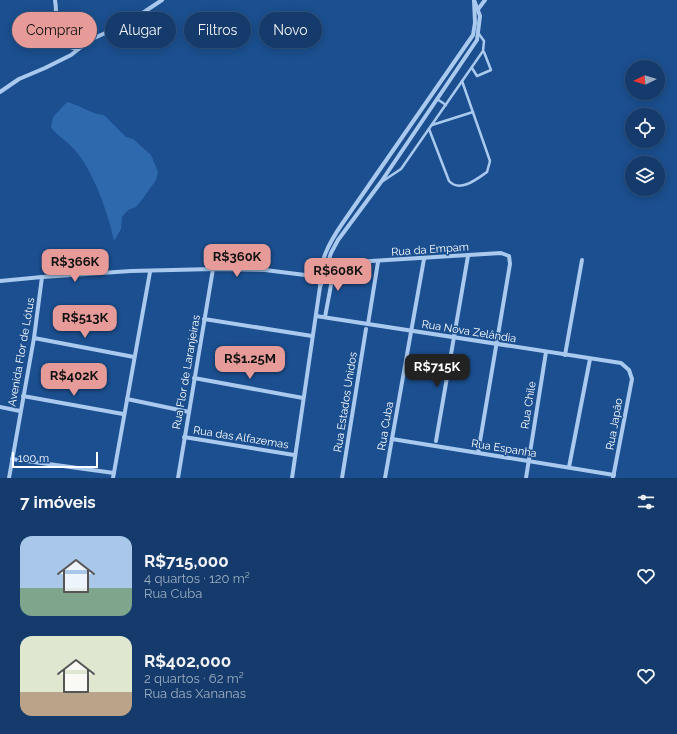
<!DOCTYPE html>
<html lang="pt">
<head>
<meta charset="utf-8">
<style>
	:root { --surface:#143b6b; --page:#1d4271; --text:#f1f3f6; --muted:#9dadc1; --line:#33557e; --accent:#e69b98 }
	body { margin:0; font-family:Raleway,sans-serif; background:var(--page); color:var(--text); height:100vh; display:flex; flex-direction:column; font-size:15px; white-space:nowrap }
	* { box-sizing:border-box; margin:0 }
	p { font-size:13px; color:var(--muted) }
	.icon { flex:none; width:22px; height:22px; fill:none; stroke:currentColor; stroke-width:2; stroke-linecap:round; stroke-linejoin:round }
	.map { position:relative; height:478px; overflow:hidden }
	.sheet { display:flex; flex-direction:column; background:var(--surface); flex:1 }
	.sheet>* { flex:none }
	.guide { position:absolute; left:12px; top:12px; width:400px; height:36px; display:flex; gap:8px }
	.needle { width:26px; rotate:265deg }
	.controls { position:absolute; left:625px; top:60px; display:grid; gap:8px }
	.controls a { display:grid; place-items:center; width:40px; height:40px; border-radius:50%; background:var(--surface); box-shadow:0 2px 10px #0003,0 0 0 1px var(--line); font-size:20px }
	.scale { position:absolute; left:12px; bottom:10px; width:86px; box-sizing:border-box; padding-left:4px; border:2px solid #fff; border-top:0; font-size:11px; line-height:14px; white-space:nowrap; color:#fff; -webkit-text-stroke:3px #1b4f8f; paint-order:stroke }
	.price { position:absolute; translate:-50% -34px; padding:0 9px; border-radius:8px; background:var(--accent); color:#111; font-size:13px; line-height:26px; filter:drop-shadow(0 1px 2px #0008) }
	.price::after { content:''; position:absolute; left:50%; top:24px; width:12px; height:9px; margin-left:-6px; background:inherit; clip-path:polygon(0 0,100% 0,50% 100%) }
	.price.on { background:#222; color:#fff }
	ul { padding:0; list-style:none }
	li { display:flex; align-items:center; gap:12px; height:100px; padding:0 20px }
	li span { display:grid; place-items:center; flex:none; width:112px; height:80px; border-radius:12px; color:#555 }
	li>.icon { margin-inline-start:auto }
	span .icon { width:48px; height:48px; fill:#fffc; stroke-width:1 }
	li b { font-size:17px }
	h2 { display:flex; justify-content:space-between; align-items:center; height:48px; padding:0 20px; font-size:17px }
	.chip { padding:0 14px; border-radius:18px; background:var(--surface); box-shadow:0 2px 10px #0003,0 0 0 1px var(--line); font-size:14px; line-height:36px }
	.chip.on { background:var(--accent); color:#111 }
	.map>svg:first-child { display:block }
	.green { fill:#2e69ad }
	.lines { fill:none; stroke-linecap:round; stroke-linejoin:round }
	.lane { stroke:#a9c9ee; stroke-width:2.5 }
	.street { stroke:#a9c9ee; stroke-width:4 }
	.labels { text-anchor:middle; stroke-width:3; stroke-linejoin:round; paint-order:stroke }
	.street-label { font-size:11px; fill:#fff; stroke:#1b4f8f }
</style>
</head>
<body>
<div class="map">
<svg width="677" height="478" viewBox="0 0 677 478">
	<rect width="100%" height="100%" fill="#1b4f8f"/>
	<path class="green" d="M67 102C81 105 90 114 104 115L126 137 133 139 151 155 158 172 156 180 144 197 136 207 128 210 122 217 121 229 114 241C109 215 92 167 73 148 66 140 57 136 51 127L53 117Z"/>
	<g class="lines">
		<g class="lane">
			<polyline points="472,68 477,76 491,70 484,52"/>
			<polyline points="437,99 446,105"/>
			<polyline points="432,125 473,112"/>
			<path d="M429 129 449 181C460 193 477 179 487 172L490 161 462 81"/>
			<polyline points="383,181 401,169 483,51 484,41 479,34"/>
		</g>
		<g class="street">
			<path d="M55 0C60 26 44 42 78 49"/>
			<polyline points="479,8 485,0"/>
			<polyline points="0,92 19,79 45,68 71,55 90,40 129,22 162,0"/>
			<polyline points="322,264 501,253 509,256 510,264 478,453"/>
			<polyline points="0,281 42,277 131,271 213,269 265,270 321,277"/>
			<polyline points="321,285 331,253 338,240 381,182 477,40 480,16 474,0"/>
			<polyline points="316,316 621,363 629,370 632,379 613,478"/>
			<polyline points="325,317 335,264"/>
			<polyline points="204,319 312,336"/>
			<polyline points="368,324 378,262"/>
			<polyline points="34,338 134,357"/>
			<polyline points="565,355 582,260"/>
			<polyline points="194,378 303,398"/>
			<polyline points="23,396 123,414"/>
			<polyline points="127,399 189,412"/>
			<polyline points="0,407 20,411"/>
			<polyline points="184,437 294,455"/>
			<polyline points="392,439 614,475"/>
			<polyline points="436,441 468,256"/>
			<polyline points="12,459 114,473"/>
			<polyline points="569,467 590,359"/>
			<polyline points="9,478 34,338 42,277"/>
			<polyline points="113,478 150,272"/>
			<polyline points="178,478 213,269"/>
			<path d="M292 478 320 287C318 263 329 243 342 224L473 35 475 23 474 0"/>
			<polyline points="342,478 366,329"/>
			<polyline points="385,478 424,259"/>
			<polyline points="526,478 546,352"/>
		</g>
	</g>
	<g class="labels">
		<g class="street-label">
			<text transform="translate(430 249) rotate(-4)" y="4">Rua da Empam</text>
			<text transform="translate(469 331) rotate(9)" y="4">Rua Nova Zelândia</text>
			<text transform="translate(21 352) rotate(-80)" y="4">Avenida Flor de Lótus</text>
			<text transform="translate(186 372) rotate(-80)" y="4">Rua Flor de Laranjeiras</text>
			<text transform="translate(345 402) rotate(-81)" y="4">Rua Estados Unidos</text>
			<text transform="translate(528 405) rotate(-81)" y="4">Rua Chile</text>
			<text transform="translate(614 424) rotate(-80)" y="4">Rua Japâo</text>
			<text transform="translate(385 426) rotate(-80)" y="4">Rua Cuba</text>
			<text transform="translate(241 437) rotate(9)" y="4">Rua das Alfazemas</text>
			<text transform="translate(504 448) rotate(9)" y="4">Rua Espanha</text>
		</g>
	</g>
</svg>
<div class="controls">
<a><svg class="needle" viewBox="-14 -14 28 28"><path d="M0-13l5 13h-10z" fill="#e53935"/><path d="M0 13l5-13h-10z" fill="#9dadc1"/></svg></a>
<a><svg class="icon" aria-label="locate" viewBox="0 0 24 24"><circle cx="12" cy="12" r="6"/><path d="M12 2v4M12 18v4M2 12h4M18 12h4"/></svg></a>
<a><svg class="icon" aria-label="layers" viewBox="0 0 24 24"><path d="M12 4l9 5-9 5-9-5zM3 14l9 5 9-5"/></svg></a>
</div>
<div class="scale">100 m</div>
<b class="price" style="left:237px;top:278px">R$360K</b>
<b class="price" style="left:75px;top:283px">R$366K</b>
<b class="price" style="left:338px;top:292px">R$608K</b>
<b class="price" style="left:85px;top:339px">R$513K</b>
<b class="price" style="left:250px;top:380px">R$1.25M</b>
<b class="price on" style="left:437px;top:388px">R$715K</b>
<b class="price" style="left:74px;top:397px">R$402K</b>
<div class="guide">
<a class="chip on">Comprar</a>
<a class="chip">Alugar</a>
<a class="chip">Filtros</a>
<a class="chip">Novo</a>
</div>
</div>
<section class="sheet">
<h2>7 imóveis<svg class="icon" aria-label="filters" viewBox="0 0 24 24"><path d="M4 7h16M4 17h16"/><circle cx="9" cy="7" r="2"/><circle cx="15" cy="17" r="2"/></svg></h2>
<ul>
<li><span style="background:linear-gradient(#a9c7e8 65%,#7fa58c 0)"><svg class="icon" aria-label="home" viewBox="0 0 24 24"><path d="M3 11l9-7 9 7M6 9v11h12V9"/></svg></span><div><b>R$715,000</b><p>4 quartos · 120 m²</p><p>Rua Cuba</p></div><svg class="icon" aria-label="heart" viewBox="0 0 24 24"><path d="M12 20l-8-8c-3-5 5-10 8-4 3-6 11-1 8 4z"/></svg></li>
<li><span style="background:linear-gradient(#dfe7d0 70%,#b9a48a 0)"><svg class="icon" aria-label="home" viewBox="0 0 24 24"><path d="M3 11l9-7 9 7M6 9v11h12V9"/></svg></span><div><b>R$402,000</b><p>2 quartos · 62 m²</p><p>Rua das Xananas</p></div><svg class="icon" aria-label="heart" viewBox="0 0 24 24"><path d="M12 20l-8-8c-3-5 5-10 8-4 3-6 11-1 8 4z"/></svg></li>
</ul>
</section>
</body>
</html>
